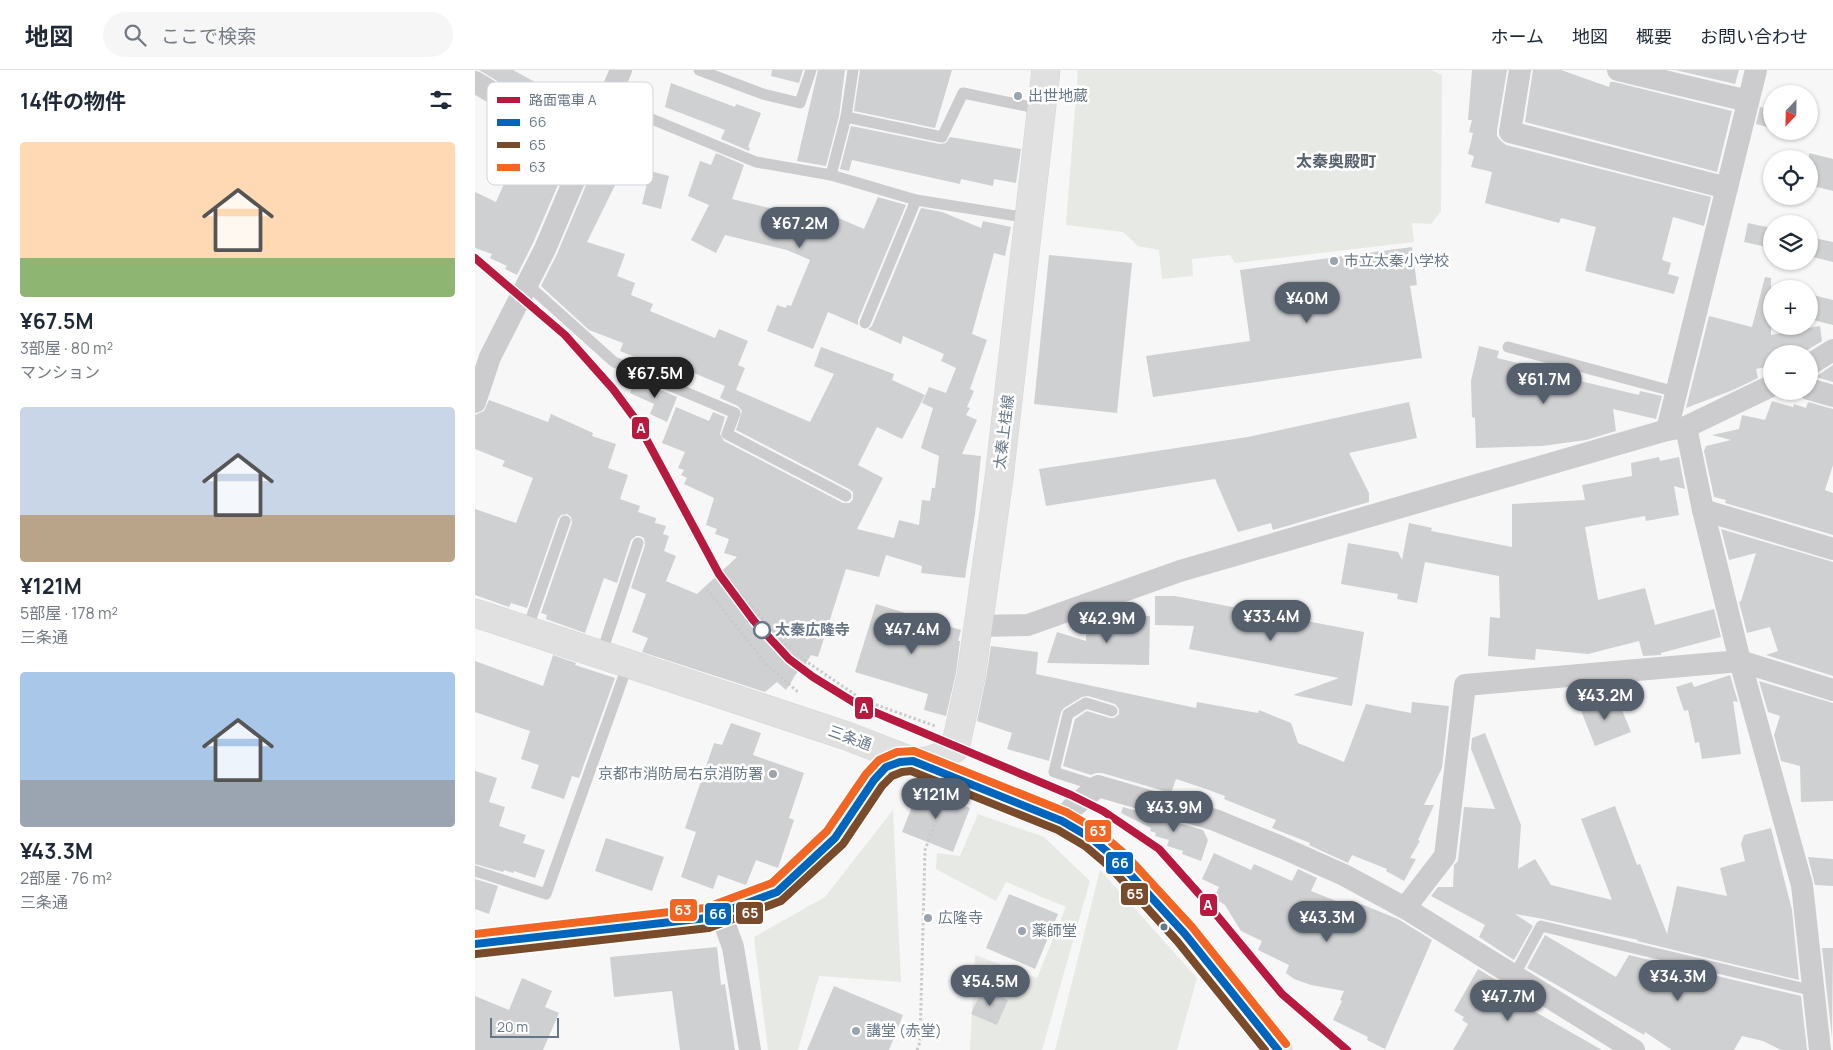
<!DOCTYPE html>
<html lang="ja">
<head>
<meta charset="utf-8">
<style>
	:root { --surface:#fff; --page:#f6f6f7; --text:#1f2937; --muted:#747a83; --line:#e0e1e3; --accent:#56606d }
	body { margin:0; font-family:Manrope,"Noto Sans JP",sans-serif; background:var(--page); color:var(--text); height:100vh; display:flex; flex-direction:column; font-size:19px; white-space:nowrap }
	* { box-sizing:border-box; margin:0 }
	p { font-size:16px; color:var(--muted) }
	.icon { flex:none; width:28px; height:28px; fill:none; stroke:currentColor; stroke-width:2; stroke-linecap:round; stroke-linejoin:round }
	.map { position:relative; flex:1; overflow:hidden }
	.sheet { display:flex; flex-direction:column; background:var(--surface); width:475px }
	.sheet>* { flex:none }
	.needle { width:32px; rotate:202deg }
	.fabs { position:absolute; left:1288px; top:15px; display:grid; gap:10px }
	.fabs a { display:grid; place-items:center; width:55px; height:55px; border-radius:50%; background:var(--surface); box-shadow:0 1px 4px #0004; font-size:25px }
	.scale { position:absolute; left:15px; bottom:12px; width:69px; box-sizing:border-box; padding-left:5px; border:2px solid #677787; border-top:0; font-size:14px; line-height:18px; white-space:nowrap; color:#677787; -webkit-text-stroke:4px #fff; paint-order:stroke }
	.price { position:absolute; translate:-50% -42px; padding:0 11px; border-radius:18px; background:var(--accent); color:#fff; font-size:16px; line-height:32px; filter:drop-shadow(0 1px 2px #0008) }
	.price::after { content:''; position:absolute; left:50%; top:30px; width:15px; height:11px; margin-left:-8px; background:inherit; clip-path:polygon(0 0,100% 0,50% 100%) }
	.price.current { background:#222; color:#fff }
	ul { padding:0; list-style:none }
	li { display:grid; align-content:center; gap:10px; height:265px; padding:0 20px }
	li span { display:grid; place-items:center; height:155px; border-radius:5px; color:#555 }
	li>.icon { margin-inline-start:auto }
	span .icon { width:90px; height:90px; fill:#fffc; stroke-width:1 }
	li b { font-size:21px }
	h2 { display:flex; justify-content:space-between; align-items:center; height:60px; padding:0 20px; font-size:21px }
	header { display:flex; align-items:center; gap:30px; box-sizing:border-box; height:70px; padding:0 25px; background:var(--surface); border-bottom:1px solid var(--line) }
	header strong { font-size:24px }
	nav { display:flex; gap:28px; margin-inline-start:auto; font-size:18px }
	.search { width:350px; height:45px; background:var(--page); display:flex; align-items:center; gap:12px; box-sizing:border-box; padding:0 18px; border-radius:28px; color:var(--muted); font-size:19px }
	main { display:flex; flex:1; min-height:0 }
	.map>svg:first-child { display:block }
	.green { fill:#e6e9e4 }
	.building { fill:#ced0d1 }
	.lines { fill:none; stroke-linecap:round; stroke-linejoin:round }
	.secondary-casing { stroke:#d4d5d6; stroke-width:29 }
	.path { stroke:#c9cacc; stroke-width:3; stroke-dasharray:2.5 2.5; stroke-linecap:butt }
	.service { stroke:#ccccce; stroke-width:11 }
	.minor { stroke:#ccccce; stroke-width:22 }
	.secondary { stroke:#e0e0e1; stroke-width:28 }
	.bus-1-casing { stroke:#fff; stroke-width:11 }
	.bus-2-casing { stroke:#fff; stroke-width:11 }
	.bus-3-casing { stroke:#fff; stroke-width:11 }
	.bus-1 { stroke:#0065bd; stroke-width:8 }
	.bus-2 { stroke:#7a4b2a; stroke-width:8 }
	.bus-3 { stroke:#f26522; stroke-width:8 }
	.tram-1-casing { stroke:#fff; stroke-width:11 }
	.tram-1 { stroke:#b8193f; stroke-width:8 }
	.poi-dot { fill:#99a4ae; stroke:#fff; stroke-width:2 }
	.stop-dot { fill:#fff; stroke:#677787; stroke-width:2.5 }
	.bus-dot { fill:#677787; stroke:#fff; stroke-width:2 }
	.labels { text-anchor:middle; stroke-width:5; stroke-linejoin:round; paint-order:stroke }
	.poi-label { font-size:15px; fill:#677787; stroke:#fff; text-anchor:start }
	.street-label { font-size:15px; fill:#677787; stroke:#fff }
	.stop-label { font-size:15px; font-weight:bold; fill:#677787; stroke:#fff; text-anchor:start }
	.neighbourhood-label { font-size:16px; font-weight:bold; fill:#55616c; stroke:#fff }
	.key { fill:#fff; stroke:#d1d6db; stroke-width:1 }
	.key-label { font-size:14px; fill:#677787 }
	.line-badge { stroke:#fff; stroke-width:2 }
	.badge-label { font-size:14px; text-anchor:middle; font-weight:bold; fill:#fff }
</style>
</head>
<body>
<header>
<strong>地図</strong>
<div class="search"><svg class="icon" aria-label="search" viewBox="0 0 24 24"><circle cx="10" cy="10" r="6"/><path d="M15 15l6 6"/></svg>ここで検索</div>
<nav><a>ホーム</a><a>地図</a><a>概要</a><a>お問い合わせ</a></nav>
</header>
<main>
<section class="sheet">
<h2>14件の物件<svg class="icon" aria-label="filters" viewBox="0 0 24 24"><path d="M4 7h16M4 17h16"/><circle cx="9" cy="7" r="2"/><circle cx="15" cy="17" r="2"/></svg></h2>
<ul>
<li><span style="background:linear-gradient(#ffd9b3 75%,#8fb573 0)"><svg class="icon" aria-label="home" viewBox="0 0 24 24"><path d="M3 11l9-7 9 7M6 9v11h12V9"/></svg></span><div><b>¥67.5M</b><p>3部屋 · 80 m²</p><p>マンション</p></div></li>
<li><span style="background:linear-gradient(#c9d6e8 70%,#b9a48a 0)"><svg class="icon" aria-label="home" viewBox="0 0 24 24"><path d="M3 11l9-7 9 7M6 9v11h12V9"/></svg></span><div><b>¥121M</b><p>5部屋 · 178 m²</p><p>三条通</p></div></li>
<li><span style="background:linear-gradient(#a9c7e8 70%,#9aa5b1 0)"><svg class="icon" aria-label="home" viewBox="0 0 24 24"><path d="M3 11l9-7 9 7M6 9v11h12V9"/></svg></span><div><b>¥43.3M</b><p>2部屋 · 76 m²</p><p>三条通</p></div></li>
</ul>
</section>
<div class="map">
<svg width="1358" height="980" viewBox="0 0 1358 980">
	<rect width="100%" height="100%" fill="#f7f7f7"/>
	<g class="green">
		<polygon points="603,0 956,0 967,5 966,141 956,154 937,153 939,172 760,193 755,185 717,189 718,206 687,209 684,180 663,176 648,162 591,155"/>
		<polygon points="418,740 426,912 344,906 323,980 293,980 279,867 350,827"/>
		<polygon points="503,744 569,767 615,811 567,980 495,980 500,885 562,908 591,837 531,812 521,831 461,799 462,783 485,786"/>
		<polygon points="625,800 722,908 702,980 580,980"/>
	</g>
	<g class="building">
		<polygon points="4,0 38,0 104,36 95,50 89,48 87,50"/>
		<polygon points="297,0 328,0 324,13 296,6"/>
		<polygon points="343,0 370,0 364,46 351,96 322,91"/>
		<polygon points="385,0 477,0 460,58 379,41"/>
		<polygon points="997,0 1032,0 1022,60 1022,66 1026,71 1031,75 1236,127 1229,156 1198,147 1187,190 1196,193 1193,204 1204,207 1199,224 1110,201 1121,157 1086,148 1084,153 1010,133 1017,102 996,97 999,86 993,84 998,63 994,62 997,50 993,50"/>
		<polygon points="1058,0 1086,0 1134,17 1135,12 1139,12 1257,41 1242,102 1050,52"/>
		<polygon points="1200,0 1264,0 1260,14"/>
		<polygon points="196,13 260,37 261,34 286,43 273,77 275,78 274,81 246,69 250,60 190,37"/>
		<polygon points="1285,37 1296,40 1296,58 1281,54"/>
		<polygon points="376,56 465,74 471,73 475,67 546,79 541,113 519,109 518,116 486,109 485,114 377,90 374,101 365,99"/>
		<polygon points="50,58 73,72 71,75 94,89 58,173 42,205 30,199 32,196 15,188 17,184 0,178 0,122 21,132 40,89"/>
		<polygon points="132,66 155,78 147,94 150,95 112,172 150,184 142,206 160,213 156,225 178,234 175,241 240,268 244,259 273,271 263,295 270,298 261,320 335,352 359,304 339,296 346,277 419,304 417,310 450,325 427,369 402,357 383,395 408,408 382,459 419,468 424,450 444,455 447,430 455,431 457,418 460,418 464,386 446,378 458,338 447,333 454,317 471,323 481,298 466,291 469,284 428,266 426,274 393,259 397,256 446,138 467,142 506,158 508,151 536,157 530,186 519,183 497,264 512,270 495,319 499,321 492,337 495,338 491,345 502,350 487,384 506,386 500,444 490,508 446,503 447,496 411,485 404,507 371,499 343,587 336,585 330,595 328,593 311,620 302,612 290,622 167,582 173,568 157,562 171,524 156,518 170,475 169,468 165,466 161,466 156,470 142,513 129,508 110,563 71,549 72,545 66,543 97,453 96,447 92,444 86,445 83,449 52,538 36,533 34,537 0,525 0,439 41,453 58,408 27,396 30,391 0,379 0,345 9,341 14,330 73,352 76,344 118,363 117,366 141,374 133,398 153,405 145,429 165,436 163,442 181,448 180,453 191,456 188,464 194,466 189,481 201,486 191,511 222,524 262,487 249,483 254,469 240,464 242,459 231,455 239,428 209,414 212,408 206,405 209,400 203,398 210,382 187,373 201,337 234,351 238,342 250,347 245,364 249,371 368,433 375,433 378,429 378,422 374,419 261,360 267,341 263,336 245,328 250,316 214,301 208,313 165,295 167,290 145,281 148,273 114,260 66,216 82,184"/>
		<polygon points="241,83 269,95 257,129 336,148 340,138 389,159 403,127 431,135 383,250 383,255 353,242 338,279 292,261 302,235 311,238 312,235 316,236 335,190 312,180 250,165 241,183 216,170 234,135 213,126 225,91 236,95"/>
		<polygon points="1334,83 1358,89 1358,121 1334,115"/>
		<polygon points="175,101 194,106 186,139 167,134"/>
		<polygon points="1273,153 1296,158 1296,178 1269,172"/>
		<polygon points="1334,167 1358,172 1358,192 1334,186"/>
		<polygon points="937,177 942,215 935,216 947,288 678,327 671,286 775,271 765,200"/>
		<polygon points="574,185 657,193 642,343 559,334"/>
		<polygon points="1290,207 1296,208 1296,265 1345,256 1347,271 1331,281 1318,284 1296,284 1296,296 1281,299 1283,308 1258,320 1211,338 1234,246 1277,257"/>
		<polygon points="1334,224 1358,230 1358,255 1334,249"/>
		<polygon points="1004,276 1024,281 1022,288 1084,303 1084,306 1164,325 1165,321 1187,326 1181,349 1138,339 1141,361 1111,370 1067,376 1001,378 1000,348 997,347 996,311"/>
		<polygon points="1358,295 1358,312 1341,307 1342,306"/>
		<polygon points="160,309 202,327 192,352 175,344 179,334 155,323"/>
		<polygon points="1297,331 1318,337 1319,334 1331,338 1333,332 1358,339 1358,395 1350,420 1358,423 1358,465 1250,433 1251,430 1239,427 1229,381 1231,376 1256,370 1237,365 1264,359 1267,345 1290,350"/>
		<polygon points="934,332 942,368 874,383 894,423 894,432 798,460 796,453 763,462 740,409 571,436 564,399 773,367"/>
		<polygon points="1184,387 1185,391 1204,387 1210,419 1199,416 1204,445 1171,451 1170,446 1110,457 1123,530 1170,518 1180,555 1239,539 1246,567 1186,583 1186,585 1168,586 1164,571 1113,584 1061,579 1060,590 1013,586 1015,547 1025,548 1024,506 950,492 942,533 922,529 923,524 866,514 873,473 923,482 927,490 934,453 957,458 956,461 1037,477 1037,434 1110,430 1107,415 1157,406 1156,393"/>
		<polygon points="1246,459 1358,492 1358,606 1291,585 1303,581 1295,557 1272,563 1264,532 1266,531 1281,483 1254,490"/>
		<polygon points="680,526 700,526 889,562 877,636 818,625 864,608 714,579 719,556 680,555"/>
		<polygon points="401,534 486,560 483,571 485,571 481,603 471,646 449,640 453,624 380,602"/>
		<polygon points="643,546 675,546 674,595 572,593 582,562 611,571 611,563 627,563 627,550 643,550"/>
		<polygon points="516,576 563,582 561,604 721,638 722,632 783,643 784,640 816,653 823,673 869,692 891,634 936,643 937,632 974,636 967,698 949,735 959,735 943,770 945,771 935,788 941,789 929,811 911,801 912,799 877,785 873,793 834,775 835,773 797,758 801,750 749,729 750,726 728,718 701,709 696,723 627,703 621,703 616,705 588,696 600,649 612,641 635,648 639,648 644,644 644,639 640,634 613,626 607,627 589,638 586,642 574,691 532,679 537,663 502,651 511,608"/>
		<polygon points="78,585 101,593 100,595 140,608 104,708 97,706 89,729 56,718 64,695 46,689 55,661 0,642 0,591 68,616"/>
		<polygon points="1255,605 1263,632 1258,631 1266,684 1227,689 1224,672 1220,673 1213,640 1209,641 1201,617 1217,612 1219,617"/>
		<polygon points="1284,611 1358,633 1358,731 1326,732 1325,696 1306,691 1299,665 1305,646 1293,642"/>
		<polygon points="1142,628 1156,662 1120,676 1105,638 1125,630 1126,634"/>
		<polygon points="256,653 286,663 278,685 329,703 314,748 319,750 303,798 281,790 271,815 243,805 238,819 206,807 221,762 210,758 239,673 247,675"/>
		<polygon points="1010,663 1046,755 1043,799 1060,789 1076,815 1137,830 1106,749 1140,736 1162,795 1165,794 1192,864 1202,816 1252,826 1245,798 1270,791 1266,774 1269,765 1296,758 1317,840 1324,910 1162,871 1163,870 1068,849 1040,844 1058,856 1039,890 1004,867 1010,855 956,826 963,817 978,817 979,795 983,791 989,737 1020,739 996,679 997,668"/>
		<polygon points="0,701 22,708 14,732 30,737 24,756 51,765 48,773 70,780 60,808 39,801 38,803 29,800 28,802 0,794"/>
		<polygon points="444,719 495,738 478,782 427,762"/>
		<polygon points="648,737 728,760 733,770 726,791 707,784 708,781 692,776 694,770 680,766 681,763 675,761 676,758 646,743"/>
		<polygon points="131,768 189,787 177,821 120,801"/>
		<polygon points="739,783 776,800 779,794 817,811 823,799 842,808 836,821 884,840 886,834 923,849 957,870 910,979 892,970 893,967 858,950 867,931 865,930 869,921 836,915 819,909 811,903 814,895 783,880 787,871 766,861 750,835 739,828 744,817 727,809"/>
		<polygon points="1333,787 1358,789 1358,816 1340,815"/>
		<polygon points="0,809 23,816 14,844 0,839"/>
		<polygon points="534,824 583,844 560,899 511,878"/>
		<polygon points="1070,865 1141,907 1154,885 1326,926 1332,980 1306,980 1288,971 1267,966 1259,980 1197,980 1170,962 1169,965 1052,898"/>
		<polygon points="242,877 246,915 250,914 260,980 205,980 197,921 139,927 135,887"/>
		<polygon points="1347,878 1358,878 1357,968"/>
		<polygon points="1003,899 1060,934 1057,940 1127,980 978,980 993,954 987,950 989,947 979,941"/>
		<polygon points="47,908 77,921 70,937 84,943 68,980 0,980 0,926 34,940"/>
		<polygon points="359,916 428,945 414,980 332,980"/>
		<polygon points="508,918 533,930 522,955 496,944"/>
	</g>
	<g class="lines">
		<g class="secondary-casing">
			<g id="secondary">
				<polyline points="0,543 372,666 496,714 598,757 616,768 643,791 710,864 803,980"/>
				<polyline points="0,874 232,848 246,844 302,822 360,768 399,710 411,697 425,692 453,691 470,685 480,678 496,606 524,408 571,0"/>
			</g>
		</g>
		<g class="path">
			<polyline points="232,519 291,594 323,622"/>
			<polyline points="267,525 309,573 332,592 388,630 460,656"/>
			<polyline points="442,980 445,972 450,780 469,729"/>
		</g>
		<g class="service">
			<polyline points="224,0 288,24 325,33 336,0"/>
			<polyline points="133,31 281,92 356,105 441,130 554,148"/>
			<polyline points="371,47 378,0"/>
			<polyline points="356,105 371,47 467,67 488,23 566,39"/>
			<polyline points="52,214 139,292 260,343 252,364 371,426"/>
			<polyline points="390,253 441,130"/>
			<polyline points="1033,277 1201,322"/>
			<polyline points="52,560 90,451"/>
			<polyline points="126,585 163,473"/>
			<polyline points="623,716 579,702 593,644 611,633 637,641"/>
			<polyline points="0,801 71,824 153,594"/>
			<polyline points="1039,906 1066,856 1339,921"/>
		</g>
		<g class="minor">
			<polyline points="1045,0 1035,62 1252,118"/>
			<polyline points="1143,0 1273,31"/>
			<polyline points="0,12 112,80"/>
			<polyline points="1334,295 1358,280"/>
			<polyline points="1334,319 1358,326"/>
			<polyline points="0,332 15,287 70,179 146,0"/>
			<polyline points="1211,357 1228,440 1265,591 1327,815 1345,980"/>
			<polyline points="1192,360 1281,0"/>
			<polyline points="1228,440 1358,479"/>
			<polyline points="503,556 553,555 705,501 1192,360 1211,357 1296,316"/>
			<polyline points="587,751 597,738 623,716 740,750 806,777 869,805 930,838 1159,980"/>
			<polyline points="930,838 970,786 990,615 1265,591 1358,620"/>
			<polyline points="246,844 258,877 275,980"/>
		</g>
		<use href="#secondary" class="secondary"/>
		<g class="bus-1-casing">
			<polyline id="bus-1" points="0,874 232,848 302,822 360,768 399,710 411,697 425,692 438,691 587,751 616,768 643,791 710,864 803,980"/>
		</g>
		<g class="bus-2-casing">
			<polyline id="bus-2" points="1,884 234,858 306,831 368,774 407,716 417,706 427,702 436,701 583,760 610,776 636,798 702,871 790,980"/>
		</g>
		<g class="bus-3-casing">
			<polyline id="bus-3" points="0,864 230,838 297,813 352,761 391,704 404,690 422,682 439,681 591,742 622,760 650,784 717,857 811,974"/>
		</g>
		<use href="#bus-1" class="bus-1"/>
		<use href="#bus-2" class="bus-2"/>
		<use href="#bus-3" class="bus-3"/>
		<g class="tram-1-casing">
			<polyline id="tram-1" points="0,188 90,265 138,319 161,350 244,504 279,551 314,589 338,607 385,636 596,725 628,741 684,779 725,825 807,924 872,980"/>
		</g>
		<use href="#tram-1" class="tram-1"/>
	</g>
	<g class="poi-dot">
		<circle cx="543" cy="26" r="5"/>
		<circle cx="859" cy="191" r="5"/>
		<circle cx="298" cy="704" r="5"/>
		<circle cx="453" cy="848" r="5"/>
		<circle cx="547" cy="861" r="5"/>
		<circle cx="381" cy="961" r="5"/>
	</g>
	<circle class="stop-dot" cx="287" cy="560" r="8"/>
	<circle class="bus-dot" cx="689" cy="857" r="4.5"/>
	<g class="labels">
		<g class="poi-label">
			<text x="553" y="31">出世地蔵</text>
			<text x="869" y="196">市立太秦小学校</text>
			<text x="288" y="709" text-anchor="end">京都市消防局右京消防署</text>
			<text x="463" y="853">広隆寺</text>
			<text x="557" y="866">薬師堂</text>
			<text x="391" y="966">講堂 (赤堂)</text>
		</g>
		<g class="street-label">
			<text transform="translate(529 362) rotate(-83)" y="5">太秦上桂線</text>
			<text transform="translate(375 668) rotate(20)" y="5">三条通</text>
		</g>
		<g class="stop-label">
			<text x="300" y="565">太秦広隆寺</text>
		</g>
		<g class="neighbourhood-label">
			<text x="861" y="97">太秦奥殿町</text>
		</g>
	</g>
	<rect x="12" y="12" width="166" height="103" rx="8" class="key"/>
	<rect x="22" y="27" width="23" height="6" fill="#b8193f"/>
	<rect x="22" y="49" width="23" height="7" fill="#0065bd"/>
	<rect x="22" y="72" width="23" height="6" fill="#7a4b2a"/>
	<rect x="22" y="94" width="23" height="7" fill="#f26522"/>
	<g class="key-label">
		<text x="54" y="35">路面電車 A</text>
		<text x="54" y="57">66</text>
		<text x="54" y="80">65</text>
		<text x="54" y="102">63</text>
	</g>
	<g class="line-badge">
		<rect x="156" y="346" width="19" height="24" rx="5" fill="#b8193f"/>
		<rect x="379" y="626" width="20" height="24" rx="5" fill="#b8193f"/>
		<rect x="609" y="749" width="28" height="24" rx="5" fill="#f26522"/>
		<rect x="630" y="781" width="29" height="24" rx="5" fill="#0065bd"/>
		<rect x="645" y="812" width="29" height="24" rx="5" fill="#7a4b2a"/>
		<rect x="724" y="823" width="19" height="24" rx="5" fill="#b8193f"/>
		<rect x="194" y="828" width="29" height="24" rx="5" fill="#f26522"/>
		<rect x="260" y="831" width="29" height="24" rx="5" fill="#7a4b2a"/>
		<rect x="229" y="832" width="28" height="24" rx="5" fill="#0065bd"/>
	</g>
	<g class="badge-label">
		<text x="166" y="363">A</text>
		<text x="389" y="643">A</text>
		<text x="623" y="766">63</text>
		<text x="645" y="798">66</text>
		<text x="660" y="829">65</text>
		<text x="733" y="840">A</text>
		<text x="208" y="845">63</text>
		<text x="275" y="848">65</text>
		<text x="243" y="849">66</text>
	</g>
</svg>
<div class="fabs">
<a><svg class="needle" viewBox="-14 -14 28 28"><path d="M0-13l5 13h-10z" fill="#e53935"/><path d="M0 13l5-13h-10z" fill="#747a83"/></svg></a>
<a><svg class="icon" aria-label="locate" viewBox="0 0 24 24"><circle cx="12" cy="12" r="6"/><path d="M12 2v4M12 18v4M2 12h4M18 12h4"/></svg></a>
<a><svg class="icon" aria-label="layers" viewBox="0 0 24 24"><path d="M12 4l9 5-9 5-9-5zM3 14l9 5 9-5"/></svg></a>
<a>+</a>
<a>−</a>
</div>
<div class="scale">20 m</div>
<b class="price" style="left:325px;top:179px">¥67.2M</b>
<b class="price" style="left:832px;top:254px">¥40M</b>
<b class="price current" style="left:180px;top:329px">¥67.5M</b>
<b class="price" style="left:1069px;top:335px">¥61.7M</b>
<b class="price" style="left:796px;top:572px">¥33.4M</b>
<b class="price" style="left:632px;top:574px">¥42.9M</b>
<b class="price" style="left:437px;top:585px">¥47.4M</b>
<b class="price" style="left:1130px;top:651px">¥43.2M</b>
<b class="price" style="left:461px;top:750px">¥121M</b>
<b class="price" style="left:699px;top:763px">¥43.9M</b>
<b class="price" style="left:852px;top:873px">¥43.3M</b>
<b class="price" style="left:1203px;top:932px">¥34.3M</b>
<b class="price" style="left:515px;top:937px">¥54.5M</b>
<b class="price" style="left:1033px;top:952px">¥47.7M</b>
</div>
</main>
</body>
</html>
